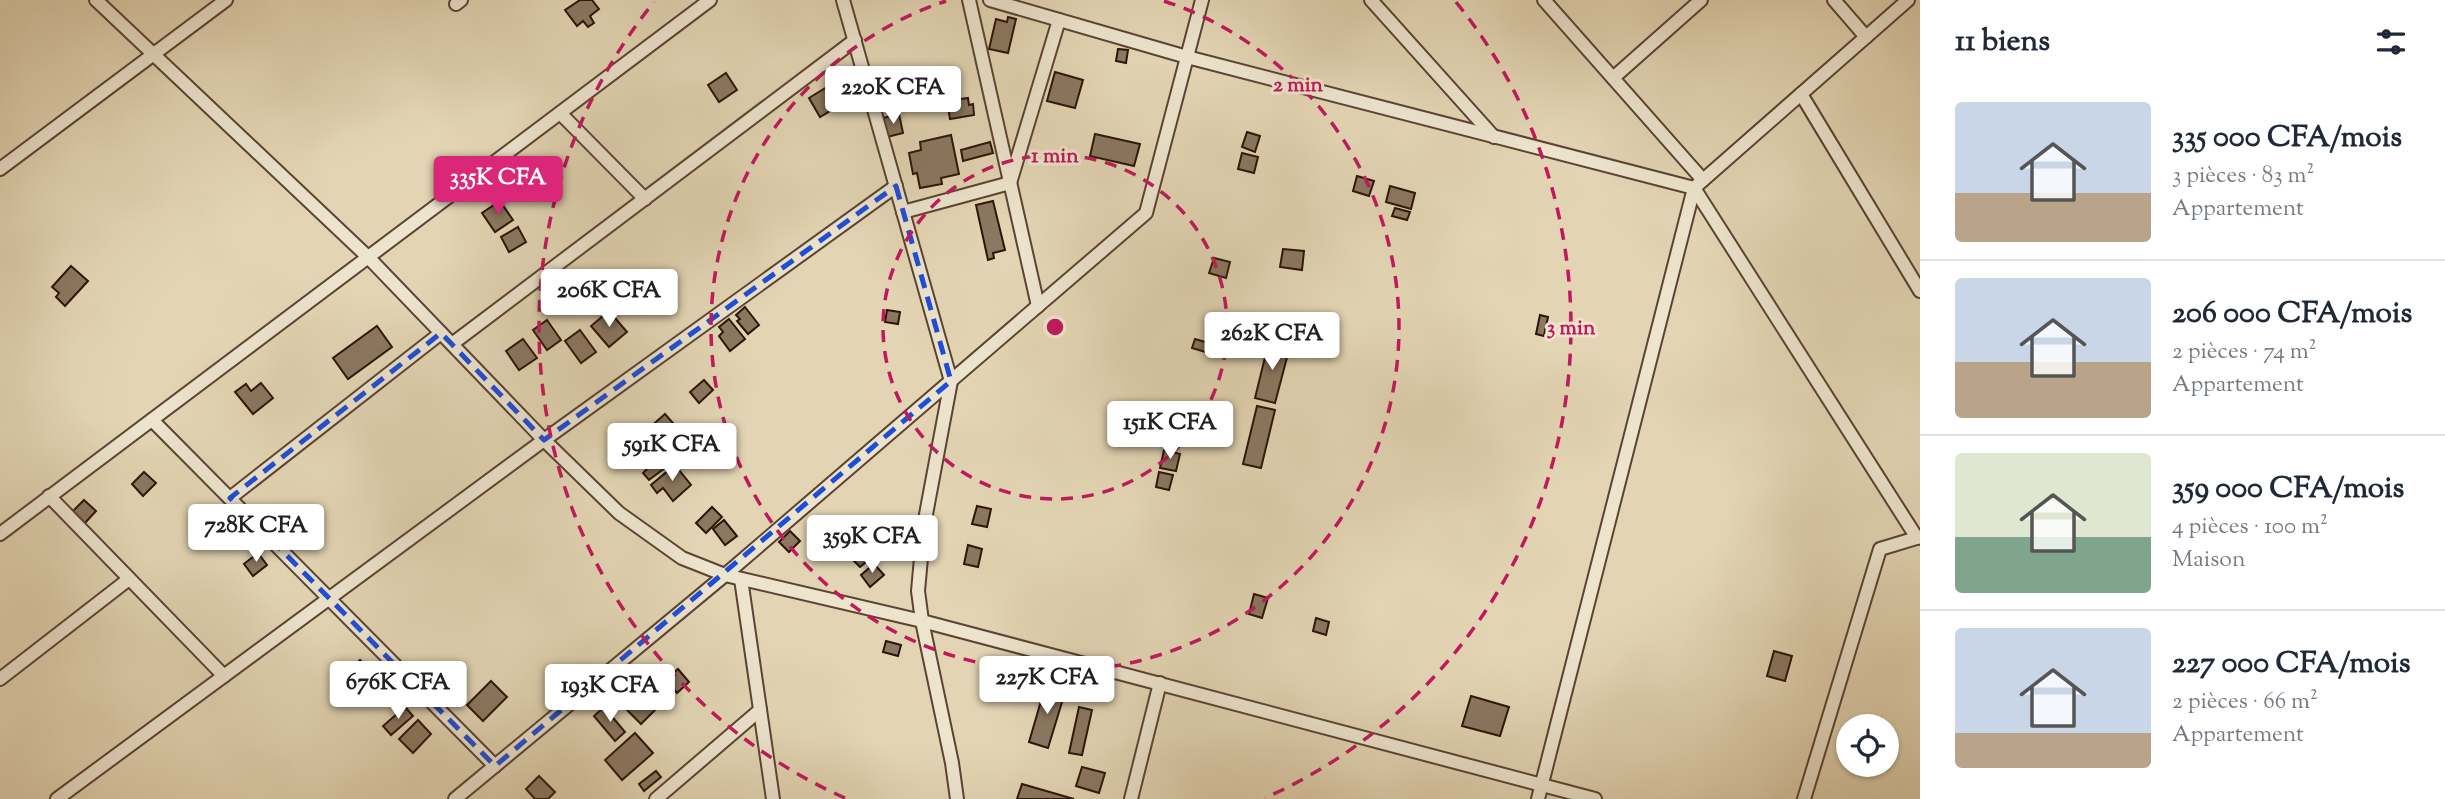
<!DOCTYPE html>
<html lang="fr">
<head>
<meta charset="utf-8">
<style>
	:root { --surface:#fff; --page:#f6f6f7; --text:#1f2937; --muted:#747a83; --line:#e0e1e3; --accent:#db2777 }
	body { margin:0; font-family:"Sorts Mill Goudy",serif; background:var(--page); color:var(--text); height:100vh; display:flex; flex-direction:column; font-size:26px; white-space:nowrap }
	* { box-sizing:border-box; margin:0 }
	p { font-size:23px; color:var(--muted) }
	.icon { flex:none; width:38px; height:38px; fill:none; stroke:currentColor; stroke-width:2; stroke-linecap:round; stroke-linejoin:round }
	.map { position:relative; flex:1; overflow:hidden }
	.sheet { display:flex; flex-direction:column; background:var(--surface); width:525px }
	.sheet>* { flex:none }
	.controls { position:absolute; left:1836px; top:714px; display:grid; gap:14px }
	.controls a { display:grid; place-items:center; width:63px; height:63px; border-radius:50%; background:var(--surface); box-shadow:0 2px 5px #0004; font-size:35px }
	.price { position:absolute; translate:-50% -60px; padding:0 16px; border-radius:7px; background:#fff; color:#222; font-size:23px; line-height:46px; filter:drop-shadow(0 2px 4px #0008) }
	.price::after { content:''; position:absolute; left:50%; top:42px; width:21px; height:16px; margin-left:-10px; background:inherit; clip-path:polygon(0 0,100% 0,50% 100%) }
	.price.active { background:var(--accent); color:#fff }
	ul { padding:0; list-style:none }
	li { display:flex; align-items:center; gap:21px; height:175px; padding:0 35px }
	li+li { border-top:2px solid var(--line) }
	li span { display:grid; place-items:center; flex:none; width:196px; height:140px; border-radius:7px; color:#555 }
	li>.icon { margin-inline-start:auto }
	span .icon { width:84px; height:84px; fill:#fffc; stroke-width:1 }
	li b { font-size:30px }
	h2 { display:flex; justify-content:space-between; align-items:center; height:84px; padding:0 35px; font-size:30px }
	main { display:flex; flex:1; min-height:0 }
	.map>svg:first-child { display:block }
	.building { fill:#8b7861; stroke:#2c1408; stroke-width:2 }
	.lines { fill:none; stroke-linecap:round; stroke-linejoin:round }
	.street-casing { stroke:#5a4433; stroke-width:16 }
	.street { stroke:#ede4ce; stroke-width:12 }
	.marked { fill:none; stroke:#1d4ed8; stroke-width:5; stroke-dasharray:14 9; stroke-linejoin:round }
	.ring { fill:none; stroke:#c2185b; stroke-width:3.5; stroke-dasharray:12 9 }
	.centre { fill:#c2185b; stroke:#ede4ce; stroke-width:3.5 }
	.ring-label { font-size:21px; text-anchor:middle; font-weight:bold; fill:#c2185b; stroke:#ede4ce; stroke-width:6; stroke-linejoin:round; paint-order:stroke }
</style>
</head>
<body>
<main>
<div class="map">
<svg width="1920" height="799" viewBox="0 0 1920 799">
	<rect width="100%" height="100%" fill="#e3d5b4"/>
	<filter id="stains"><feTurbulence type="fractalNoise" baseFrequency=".00286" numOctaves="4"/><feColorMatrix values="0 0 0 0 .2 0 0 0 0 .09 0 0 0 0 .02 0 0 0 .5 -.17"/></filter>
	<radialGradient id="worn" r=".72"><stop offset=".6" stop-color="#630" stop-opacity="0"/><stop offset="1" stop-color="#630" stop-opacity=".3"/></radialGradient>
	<g class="building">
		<polygon points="580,0 592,0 599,9 590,16 594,23 588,27 583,21 577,26 565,10"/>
		<polygon points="1008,17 1016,19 1008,53 989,49 996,19 1007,22"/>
		<polygon points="1118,49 1128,50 1126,63 1116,61"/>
		<polygon points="1055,72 1083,80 1075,108 1047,101"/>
		<polygon points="726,73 737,90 719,102 708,85"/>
		<polygon points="848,74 860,93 820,117 809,98"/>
		<polygon points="934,75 940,96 924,101 918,80"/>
		<polygon points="968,98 969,105 973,104 974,115 950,119 947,101"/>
		<polygon points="899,114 903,133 887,137 883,118"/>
		<polygon points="1247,132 1260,136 1255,152 1242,147"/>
		<polygon points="1095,134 1140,144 1134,166 1090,156"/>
		<polygon points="951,135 959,174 941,178 942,184 920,188 917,173 913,174 909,153 921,150 920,142"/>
		<polygon points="990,142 993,153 963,161 961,150"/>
		<polygon points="1242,153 1258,157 1254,173 1238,169"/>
		<polygon points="1357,176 1374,181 1369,196 1353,191"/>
		<polygon points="1390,186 1415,193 1411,209 1386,202"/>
		<polygon points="500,201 513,220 495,232 482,213"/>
		<polygon points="993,201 1005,250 993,253 994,258 988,260 976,205"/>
		<polygon points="1395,208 1410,212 1407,220 1392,216"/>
		<polygon points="518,227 526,242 509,252 501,237"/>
		<polygon points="1283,249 1304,251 1302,270 1280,267"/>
		<polygon points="1214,258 1230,262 1226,278 1209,273"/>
		<polygon points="71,266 88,281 65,306 56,297 59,293 52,287"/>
		<polygon points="745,307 759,325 748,334 737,321 740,319 736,315"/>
		<polygon points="887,310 900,312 898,324 885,322"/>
		<polygon points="609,311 627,332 609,347 591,326"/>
		<polygon points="1540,315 1548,317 1544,336 1536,334"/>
		<polygon points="729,319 745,339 730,351 719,336 723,332 719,327"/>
		<polygon points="547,320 561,340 547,350 533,330"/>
		<polygon points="377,326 392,347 348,379 333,358"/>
		<polygon points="580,330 596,352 581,363 565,341"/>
		<polygon points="523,339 537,358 519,370 506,351"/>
		<polygon points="1195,339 1212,344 1209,353 1192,348"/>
		<polygon points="1269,341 1290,346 1275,403 1255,398"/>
		<polygon points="704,380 713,390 699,403 690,392"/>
		<polygon points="261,383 273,398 253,414 235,392 246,384 251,391"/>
		<polygon points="1257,406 1275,410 1261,468 1243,464"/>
		<polygon points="665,414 679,430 674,434 677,437 666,447 649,428"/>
		<polygon points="645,428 655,441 636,456 626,444"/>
		<polygon points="664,448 674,461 649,480 643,473 647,469 643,464"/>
		<polygon points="1164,450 1180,454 1176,471 1160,468"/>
		<polygon points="675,465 691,485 673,501 663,488 657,493 651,485"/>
		<polygon points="144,472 156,483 143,496 132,484"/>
		<polygon points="1159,472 1173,475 1169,490 1156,487"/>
		<polygon points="84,500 96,511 84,524 72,512"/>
		<polygon points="977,506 991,509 987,527 972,524"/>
		<polygon points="712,507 722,517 706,533 696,523"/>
		<polygon points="724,520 737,536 725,545 713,529"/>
		<polygon points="790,531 800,541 789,552 779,542"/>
		<polygon points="968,545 982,549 978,567 964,564"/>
		<polygon points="862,548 871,558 860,567 851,558"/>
		<polygon points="258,553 267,565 253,576 244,564"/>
		<polygon points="874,564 884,575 870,587 861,575"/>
		<polygon points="1254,594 1268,598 1262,618 1249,614"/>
		<polygon points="1316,618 1329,622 1326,635 1313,631"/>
		<polygon points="886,641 901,645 898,656 883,652"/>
		<polygon points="1774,651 1792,656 1785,681 1767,676"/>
		<polygon points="360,660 385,687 367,704 342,677"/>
		<polygon points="666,667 672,674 678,669 689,682 677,693 659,673"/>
		<polygon points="491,681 507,697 483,721 467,705"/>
		<polygon points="649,683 665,700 641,724 625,708 633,700 638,705 645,698 640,692"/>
		<polygon points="1046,684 1066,689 1048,748 1029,742"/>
		<polygon points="1471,696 1509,707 1500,736 1462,726"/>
		<polygon points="405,707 413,716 391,735 383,726"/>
		<polygon points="604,707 625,732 615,741 594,716"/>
		<polygon points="1079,707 1092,710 1082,755 1069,753"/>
		<polygon points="418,720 431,734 413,753 399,739"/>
		<polygon points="635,733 653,753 622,780 605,760"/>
		<polygon points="1082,767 1105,773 1099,793 1076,786"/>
		<polygon points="656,771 661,777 644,791 639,784"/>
		<polygon points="539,776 555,792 548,799 535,799 526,789"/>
		<polygon points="1022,784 1074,799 1017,799"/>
	</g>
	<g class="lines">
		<g class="street-casing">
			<g id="street">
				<polyline points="96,0 368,257 544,440 619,513 682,558 725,575 922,621 1595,799"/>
				<polyline points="843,0 951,381 924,525 918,591 922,621 952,763 957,799"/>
				<polyline points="969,0 1038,306"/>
				<polyline points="990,0 1187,57 1694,188 1917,538"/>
				<polyline points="1371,0 1494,137"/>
				<polyline points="1544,0 1703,180"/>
				<polyline points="1834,0 1866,37"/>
				<polyline points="456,4 461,0"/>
				<polyline points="1613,78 1701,0"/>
				<polyline points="1801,94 1920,291"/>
				<polyline points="560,113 645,199"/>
				<polyline points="0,169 226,0"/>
				<polyline points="903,212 1010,183 1059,20"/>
				<polyline points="452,344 855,40"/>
				<polyline points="152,420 495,766"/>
				<polyline points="49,496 224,676"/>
				<polyline points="230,498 441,333"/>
				<polyline points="0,534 710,0"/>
				<polyline points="741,579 773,799"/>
				<polyline points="0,679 129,579"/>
				<polyline points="57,799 544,440 896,186"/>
				<polyline points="455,799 725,575 1146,213 1202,0"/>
				<polyline points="656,799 760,710"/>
				<polyline points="1131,799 1160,683"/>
				<polyline points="1538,799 1694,188 1908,0"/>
				<polyline points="1804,799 1880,549 1920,537"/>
			</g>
		</g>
		<use href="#street" class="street"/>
	</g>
	<path class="marked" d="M896 186 951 381 495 766 230 498 441 333 544 440Z"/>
	<g class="ring">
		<circle cx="1055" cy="327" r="172"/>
		<path d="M1164 1A344 344 0 1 1 946 1"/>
		<path d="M845 798A516 516 0 0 1 654 2M1456 2A516 516 0 0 1 1265 798"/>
	</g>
	<circle cx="1055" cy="327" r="10" class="centre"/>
	<g class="ring-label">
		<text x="1298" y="91">2 min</text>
		<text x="1055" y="162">1 min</text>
		<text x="1571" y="334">3 min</text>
	</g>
	<rect width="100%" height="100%" filter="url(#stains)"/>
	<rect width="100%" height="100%" fill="url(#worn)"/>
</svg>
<div class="controls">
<a><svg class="icon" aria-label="locate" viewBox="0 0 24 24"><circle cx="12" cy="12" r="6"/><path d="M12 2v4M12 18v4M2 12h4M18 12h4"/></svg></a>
</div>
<b class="price" style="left:893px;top:126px">220K CFA</b>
<b class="price active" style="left:498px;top:216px">335K CFA</b>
<b class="price" style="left:609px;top:329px">206K CFA</b>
<b class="price" style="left:1272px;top:372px">262K CFA</b>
<b class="price" style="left:1170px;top:461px">151K CFA</b>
<b class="price" style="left:672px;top:483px">591K CFA</b>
<b class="price" style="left:256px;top:564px">728K CFA</b>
<b class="price" style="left:872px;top:575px">359K CFA</b>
<b class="price" style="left:1047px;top:716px">227K CFA</b>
<b class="price" style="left:398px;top:721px">676K CFA</b>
<b class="price" style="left:610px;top:724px">193K CFA</b>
</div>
<section class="sheet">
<h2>11 biens<svg class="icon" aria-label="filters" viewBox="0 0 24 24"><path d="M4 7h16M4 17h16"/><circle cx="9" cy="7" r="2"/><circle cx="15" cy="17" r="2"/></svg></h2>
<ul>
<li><span style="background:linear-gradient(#c9d6e8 65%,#b9a48a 0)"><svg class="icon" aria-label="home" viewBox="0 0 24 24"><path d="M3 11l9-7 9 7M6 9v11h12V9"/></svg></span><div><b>335 000 CFA/mois</b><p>3 pièces · 83 m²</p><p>Appartement</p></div></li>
<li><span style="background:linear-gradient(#c9d6e8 60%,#b9a48a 0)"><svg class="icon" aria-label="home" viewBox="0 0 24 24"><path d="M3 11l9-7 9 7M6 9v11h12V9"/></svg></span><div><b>206 000 CFA/mois</b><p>2 pièces · 74 m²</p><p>Appartement</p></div></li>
<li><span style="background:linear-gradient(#dfe7d0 60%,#7fa58c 0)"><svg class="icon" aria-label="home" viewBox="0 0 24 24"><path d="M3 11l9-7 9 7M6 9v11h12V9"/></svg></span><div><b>359 000 CFA/mois</b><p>4 pièces · 100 m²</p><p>Maison</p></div></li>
<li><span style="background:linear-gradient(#c9d6e8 75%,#b9a48a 0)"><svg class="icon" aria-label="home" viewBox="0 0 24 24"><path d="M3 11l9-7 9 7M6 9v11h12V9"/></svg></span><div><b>227 000 CFA/mois</b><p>2 pièces · 66 m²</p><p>Appartement</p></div></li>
</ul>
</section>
</main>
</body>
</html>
